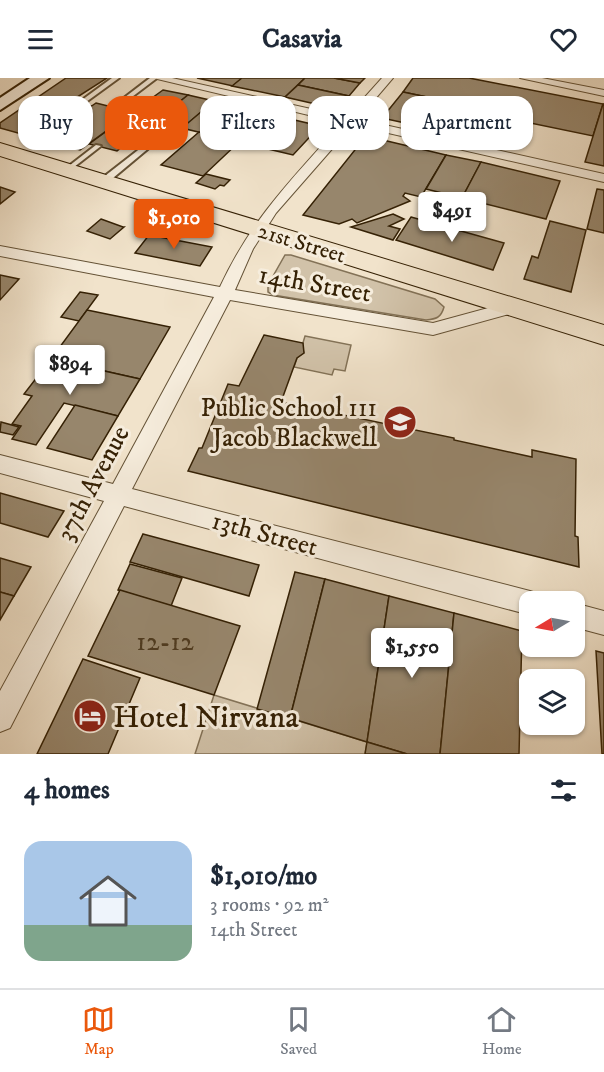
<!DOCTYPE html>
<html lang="en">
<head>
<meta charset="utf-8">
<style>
	:root { --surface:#fff; --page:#f2f2f3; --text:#1f2937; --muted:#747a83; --line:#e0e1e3; --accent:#ea580c }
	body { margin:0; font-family:"IM FELL DW Pica",serif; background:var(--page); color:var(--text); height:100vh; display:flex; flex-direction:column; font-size:22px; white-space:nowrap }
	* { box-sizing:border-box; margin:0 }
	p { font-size:20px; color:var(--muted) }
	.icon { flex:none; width:33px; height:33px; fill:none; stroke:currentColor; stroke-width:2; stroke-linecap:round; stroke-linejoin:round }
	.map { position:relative; height:676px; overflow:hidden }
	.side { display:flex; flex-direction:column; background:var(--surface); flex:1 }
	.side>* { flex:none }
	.top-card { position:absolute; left:18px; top:18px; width:568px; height:54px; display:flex; gap:12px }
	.needle { width:39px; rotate:260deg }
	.tools { position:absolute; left:519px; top:513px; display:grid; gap:12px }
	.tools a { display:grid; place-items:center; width:66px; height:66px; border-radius:12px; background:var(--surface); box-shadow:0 2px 4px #0004; font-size:30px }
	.price { position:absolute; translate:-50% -51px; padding:0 14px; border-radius:6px; background:#fff; color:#222; font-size:20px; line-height:39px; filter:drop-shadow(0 2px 3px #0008) }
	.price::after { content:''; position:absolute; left:50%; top:36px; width:18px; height:14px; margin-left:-9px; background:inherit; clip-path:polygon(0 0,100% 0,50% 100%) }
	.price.active { background:var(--accent); color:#fff }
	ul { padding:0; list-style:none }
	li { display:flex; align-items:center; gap:18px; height:150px; padding:0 24px }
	li span { display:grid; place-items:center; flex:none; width:168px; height:120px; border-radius:18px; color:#555 }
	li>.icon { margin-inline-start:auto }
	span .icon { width:72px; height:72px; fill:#fffc; stroke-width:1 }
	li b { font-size:26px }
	h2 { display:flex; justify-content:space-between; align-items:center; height:72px; padding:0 24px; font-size:26px }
	.chip { padding:0 21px; border-radius:18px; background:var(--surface); box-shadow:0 2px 4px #0004; font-size:21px; line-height:54px }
	.chip.active { background:var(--accent); color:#fff }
	header { display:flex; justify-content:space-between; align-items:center; height:78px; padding:0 24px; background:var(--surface); font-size:27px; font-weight:800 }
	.dock { display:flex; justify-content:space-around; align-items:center; height:84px; border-top:2px solid var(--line); background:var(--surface); font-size:16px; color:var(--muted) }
	.dock a { display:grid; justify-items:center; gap:3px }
	.dock .active { color:var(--accent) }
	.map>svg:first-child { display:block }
	.green { fill:#d1c2a9; stroke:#837257; stroke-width:1.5 }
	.building { fill:#97866c; stroke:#352105; stroke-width:1.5 }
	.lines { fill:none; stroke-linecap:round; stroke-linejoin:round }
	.lane-casing { stroke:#645236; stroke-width:4 }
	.street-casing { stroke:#645236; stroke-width:2 }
	.secondary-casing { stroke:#352105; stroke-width:4 }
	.primary-casing { stroke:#352105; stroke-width:2 }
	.lane { fill:#f6eddd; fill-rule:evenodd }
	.street { fill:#f6eddd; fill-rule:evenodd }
	.secondary { fill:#f6eddd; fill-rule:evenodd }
	.primary { fill:#f1e3cb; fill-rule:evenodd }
	.labels { text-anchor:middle; stroke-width:6; stroke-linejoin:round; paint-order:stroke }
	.far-street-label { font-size:22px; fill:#352105; stroke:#f6eddd }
	.street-label { font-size:26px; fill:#352105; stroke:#f6eddd }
	.poi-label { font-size:26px; fill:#352105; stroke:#f6eddd; text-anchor:end }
	.near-number-label { font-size:27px; fill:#4e3a1f }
	.near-poi-label { font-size:32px; fill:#352105; stroke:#f6eddd; text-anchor:start }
</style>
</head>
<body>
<header><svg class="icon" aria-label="menu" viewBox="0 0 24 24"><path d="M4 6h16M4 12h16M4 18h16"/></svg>Casavia<svg class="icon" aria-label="heart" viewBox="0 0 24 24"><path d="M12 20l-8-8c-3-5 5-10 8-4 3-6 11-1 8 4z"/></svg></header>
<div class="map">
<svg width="604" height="676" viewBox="0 0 604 676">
	<rect width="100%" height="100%" fill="#f1e3cb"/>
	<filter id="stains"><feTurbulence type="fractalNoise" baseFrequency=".00333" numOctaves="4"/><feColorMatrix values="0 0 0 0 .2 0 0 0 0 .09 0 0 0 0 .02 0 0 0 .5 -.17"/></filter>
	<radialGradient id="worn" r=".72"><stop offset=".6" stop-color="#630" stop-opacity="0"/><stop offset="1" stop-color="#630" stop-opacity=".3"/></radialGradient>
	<g class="green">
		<path d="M285 177H291L435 221 444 229C441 240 436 241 426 242L273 217 268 214V207Z"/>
		<polygon points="305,258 351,267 345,293 334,291 332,297 294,289 297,280 304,275 302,268"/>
		<polygon points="214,617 367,664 365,676 195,676"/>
	</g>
	<g class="building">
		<polygon points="66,0 107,0 71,23 92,28 43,62 0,50 0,45"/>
		<polygon points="197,0 242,0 233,8"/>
		<polygon points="242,0 305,0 285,19 232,8"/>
		<polygon points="305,0 334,0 360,5 349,18 298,7"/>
		<polygon points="334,0 365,0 360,5"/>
		<polygon points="413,0 469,0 603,26 593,58 511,41 514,37 403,14"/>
		<polygon points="298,7 349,18 337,31 285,19"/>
		<polygon points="163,12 188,17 168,33 181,37 167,48 152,45 117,73 89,66"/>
		<polygon points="403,14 460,26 442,53 382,40"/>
		<polygon points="188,17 214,23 180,52 167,48 181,37 168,33"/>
		<polygon points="214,23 269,36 239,64 182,50"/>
		<polygon points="96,25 132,34 80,72 43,62"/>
		<polygon points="460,26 486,31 469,60 442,53"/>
		<polygon points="603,26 604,26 604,88 585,84"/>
		<polygon points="486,31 514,37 499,66 469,60"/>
		<polygon points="269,36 320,48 293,77 239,64"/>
		<polygon points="199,54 239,64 203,98 161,87"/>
		<polygon points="366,58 446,77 421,119 405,115 403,118 410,123 357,145 352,141 339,146 303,137"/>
		<polygon points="446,77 481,84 462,120 426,111"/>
		<polygon points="481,84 560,103 546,141 462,120"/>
		<polygon points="206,96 230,102 224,108 220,107 215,111 196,105"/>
		<polygon points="0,109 15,114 0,126"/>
		<polygon points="597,111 604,112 604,155 587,151"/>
		<polygon points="393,136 404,141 389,148 400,151 393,162 351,149"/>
		<polygon points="411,139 504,165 493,192 396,162"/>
		<polygon points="101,141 123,149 124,149 110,161 87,153"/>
		<polygon points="550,143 586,152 571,214 524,201 532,178 538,180"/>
		<polygon points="149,157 212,169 200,188 135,175"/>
		<polygon points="0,197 19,201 0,222"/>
		<polygon points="80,214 98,217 79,243 61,239"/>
		<polygon points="87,232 170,249 140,301 51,281"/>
		<polygon points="264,257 303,265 304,275 297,280 281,324 454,360 454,362 532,379 532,372 576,381 575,458 578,459 579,489 188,393 199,370 202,370 228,306 239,308"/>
		<polygon points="51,281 140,301 118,338 64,325 36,367 12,361 21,348 12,346 32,318 24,316"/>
		<polygon points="75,327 118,338 92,382 47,370"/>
		<polygon points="1,344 19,349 13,357 0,354"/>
		<polygon points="0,415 64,433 48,459 0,445"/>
		<polygon points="143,456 259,487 249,518 130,484"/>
		<polygon points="0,480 31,489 14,518 0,514"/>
		<polygon points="130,486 182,500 171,528 118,512"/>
		<polygon points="295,494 325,501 290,640 257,631"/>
		<polygon points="325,501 389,518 367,664 290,640"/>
		<polygon points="120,512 240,548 214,617 88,578"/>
		<polygon points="0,514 14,518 0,542"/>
		<polygon points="389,518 454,535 440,676 407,676 367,664"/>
		<polygon points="454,535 522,553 519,676 440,676"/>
		<polygon points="596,573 604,575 604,676 602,676"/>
		<polygon points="83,581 140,600 108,676 37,676"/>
		<polygon points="367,664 407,676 365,676"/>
	</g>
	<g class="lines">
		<g class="lane-casing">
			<g id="lane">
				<polygon points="112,0 119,0 86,24 82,24 82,22"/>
				<polygon points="150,0 157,0 120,28 116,28 116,26"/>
				<polygon points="169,48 174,49 107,105 101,105 101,101"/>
				<polygon points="96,67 101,68 69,93 65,93 65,91"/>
			</g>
		</g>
		<g class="street-casing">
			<g id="street">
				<path d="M153 0H172L347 39 382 0H393L358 41 604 96V104L353 47 276 135 253 171 235 212 433 245 514 223 520 225 522 229 520 233 433 257 230 222 132 411 530 513 539 516 542 524H530V537L124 428 10 650 0 654V613L104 423 0 395V377L113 406 214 219 0 178V168L220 209C252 140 292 101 342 45Z"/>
				<polygon points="520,0 542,0 604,12 604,18"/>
				<polygon points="574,525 604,533 604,557 574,549"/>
			</g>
		</g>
		<g class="secondary-casing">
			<polygon id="secondary" points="30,0 49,0 0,32 0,20"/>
		</g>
		<g class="primary-casing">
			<polygon id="primary" points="0,65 604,247 604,267 0,78"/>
		</g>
		<use href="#lane" class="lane"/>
		<use href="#street" class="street"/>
		<use href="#secondary" class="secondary"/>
		<use href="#primary" class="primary"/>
	</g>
	<defs>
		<g id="school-disc" transform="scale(1.725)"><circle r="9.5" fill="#8f2418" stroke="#f6eddd"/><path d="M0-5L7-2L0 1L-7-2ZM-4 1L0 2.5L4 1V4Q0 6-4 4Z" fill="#fff"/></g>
		<g id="hotel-disc" transform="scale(1.725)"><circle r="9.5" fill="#8f2418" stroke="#f6eddd"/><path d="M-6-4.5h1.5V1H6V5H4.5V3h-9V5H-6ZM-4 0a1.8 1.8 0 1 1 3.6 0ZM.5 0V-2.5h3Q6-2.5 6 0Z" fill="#fff"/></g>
	</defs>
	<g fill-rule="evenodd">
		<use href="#school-disc" x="400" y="344"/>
		<use href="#hotel-disc" x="90" y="638"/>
	</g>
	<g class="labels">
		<g class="far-street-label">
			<text transform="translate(302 164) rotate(17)" y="8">21st Street</text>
		</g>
		<g class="street-label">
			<text transform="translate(315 205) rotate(10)" y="9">14th Street</text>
			<text transform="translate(92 405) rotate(-62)" y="9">37th Avenue</text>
			<text transform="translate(265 455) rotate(15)" y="9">13th Street</text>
		</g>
		<g class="poi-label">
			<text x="377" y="338">Public School 111<tspan x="377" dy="30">Jacob Blackwell</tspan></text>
		</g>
		<g class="near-number-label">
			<text x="165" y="572">12-12</text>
		</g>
		<g class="near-poi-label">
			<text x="113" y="649">Hotel Nirvana</text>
		</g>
	</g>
	<rect width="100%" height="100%" filter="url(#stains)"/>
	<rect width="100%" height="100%" fill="url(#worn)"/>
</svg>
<div class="tools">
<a><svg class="needle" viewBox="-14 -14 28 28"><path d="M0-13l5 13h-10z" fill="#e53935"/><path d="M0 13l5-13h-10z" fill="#747a83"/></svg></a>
<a><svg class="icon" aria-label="layers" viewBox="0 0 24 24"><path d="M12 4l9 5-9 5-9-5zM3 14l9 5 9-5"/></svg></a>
</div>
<b class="price" style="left:452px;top:165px">$491</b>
<b class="price active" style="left:174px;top:172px">$1,010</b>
<b class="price" style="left:70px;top:318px">$894</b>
<b class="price" style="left:412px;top:601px">$1,550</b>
<div class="top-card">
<a class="chip">Buy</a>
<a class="chip active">Rent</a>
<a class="chip">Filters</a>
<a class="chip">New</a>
<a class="chip">Apartment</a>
</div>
</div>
<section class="side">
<h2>4 homes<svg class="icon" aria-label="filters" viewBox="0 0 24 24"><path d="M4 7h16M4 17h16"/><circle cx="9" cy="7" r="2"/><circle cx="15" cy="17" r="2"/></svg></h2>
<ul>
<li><span style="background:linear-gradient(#a9c7e8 70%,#7fa58c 0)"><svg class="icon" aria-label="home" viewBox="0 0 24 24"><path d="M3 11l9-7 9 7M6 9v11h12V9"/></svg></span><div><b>$1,010/mo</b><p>3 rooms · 92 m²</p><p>14th Street</p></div></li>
</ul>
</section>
<nav class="dock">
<a class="active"><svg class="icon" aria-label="map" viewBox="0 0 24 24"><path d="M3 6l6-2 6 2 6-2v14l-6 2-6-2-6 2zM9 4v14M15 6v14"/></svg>Map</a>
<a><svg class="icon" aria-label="saved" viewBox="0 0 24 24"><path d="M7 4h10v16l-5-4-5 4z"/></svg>Saved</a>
<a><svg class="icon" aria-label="home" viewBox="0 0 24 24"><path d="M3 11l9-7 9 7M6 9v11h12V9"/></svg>Home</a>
</nav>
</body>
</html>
